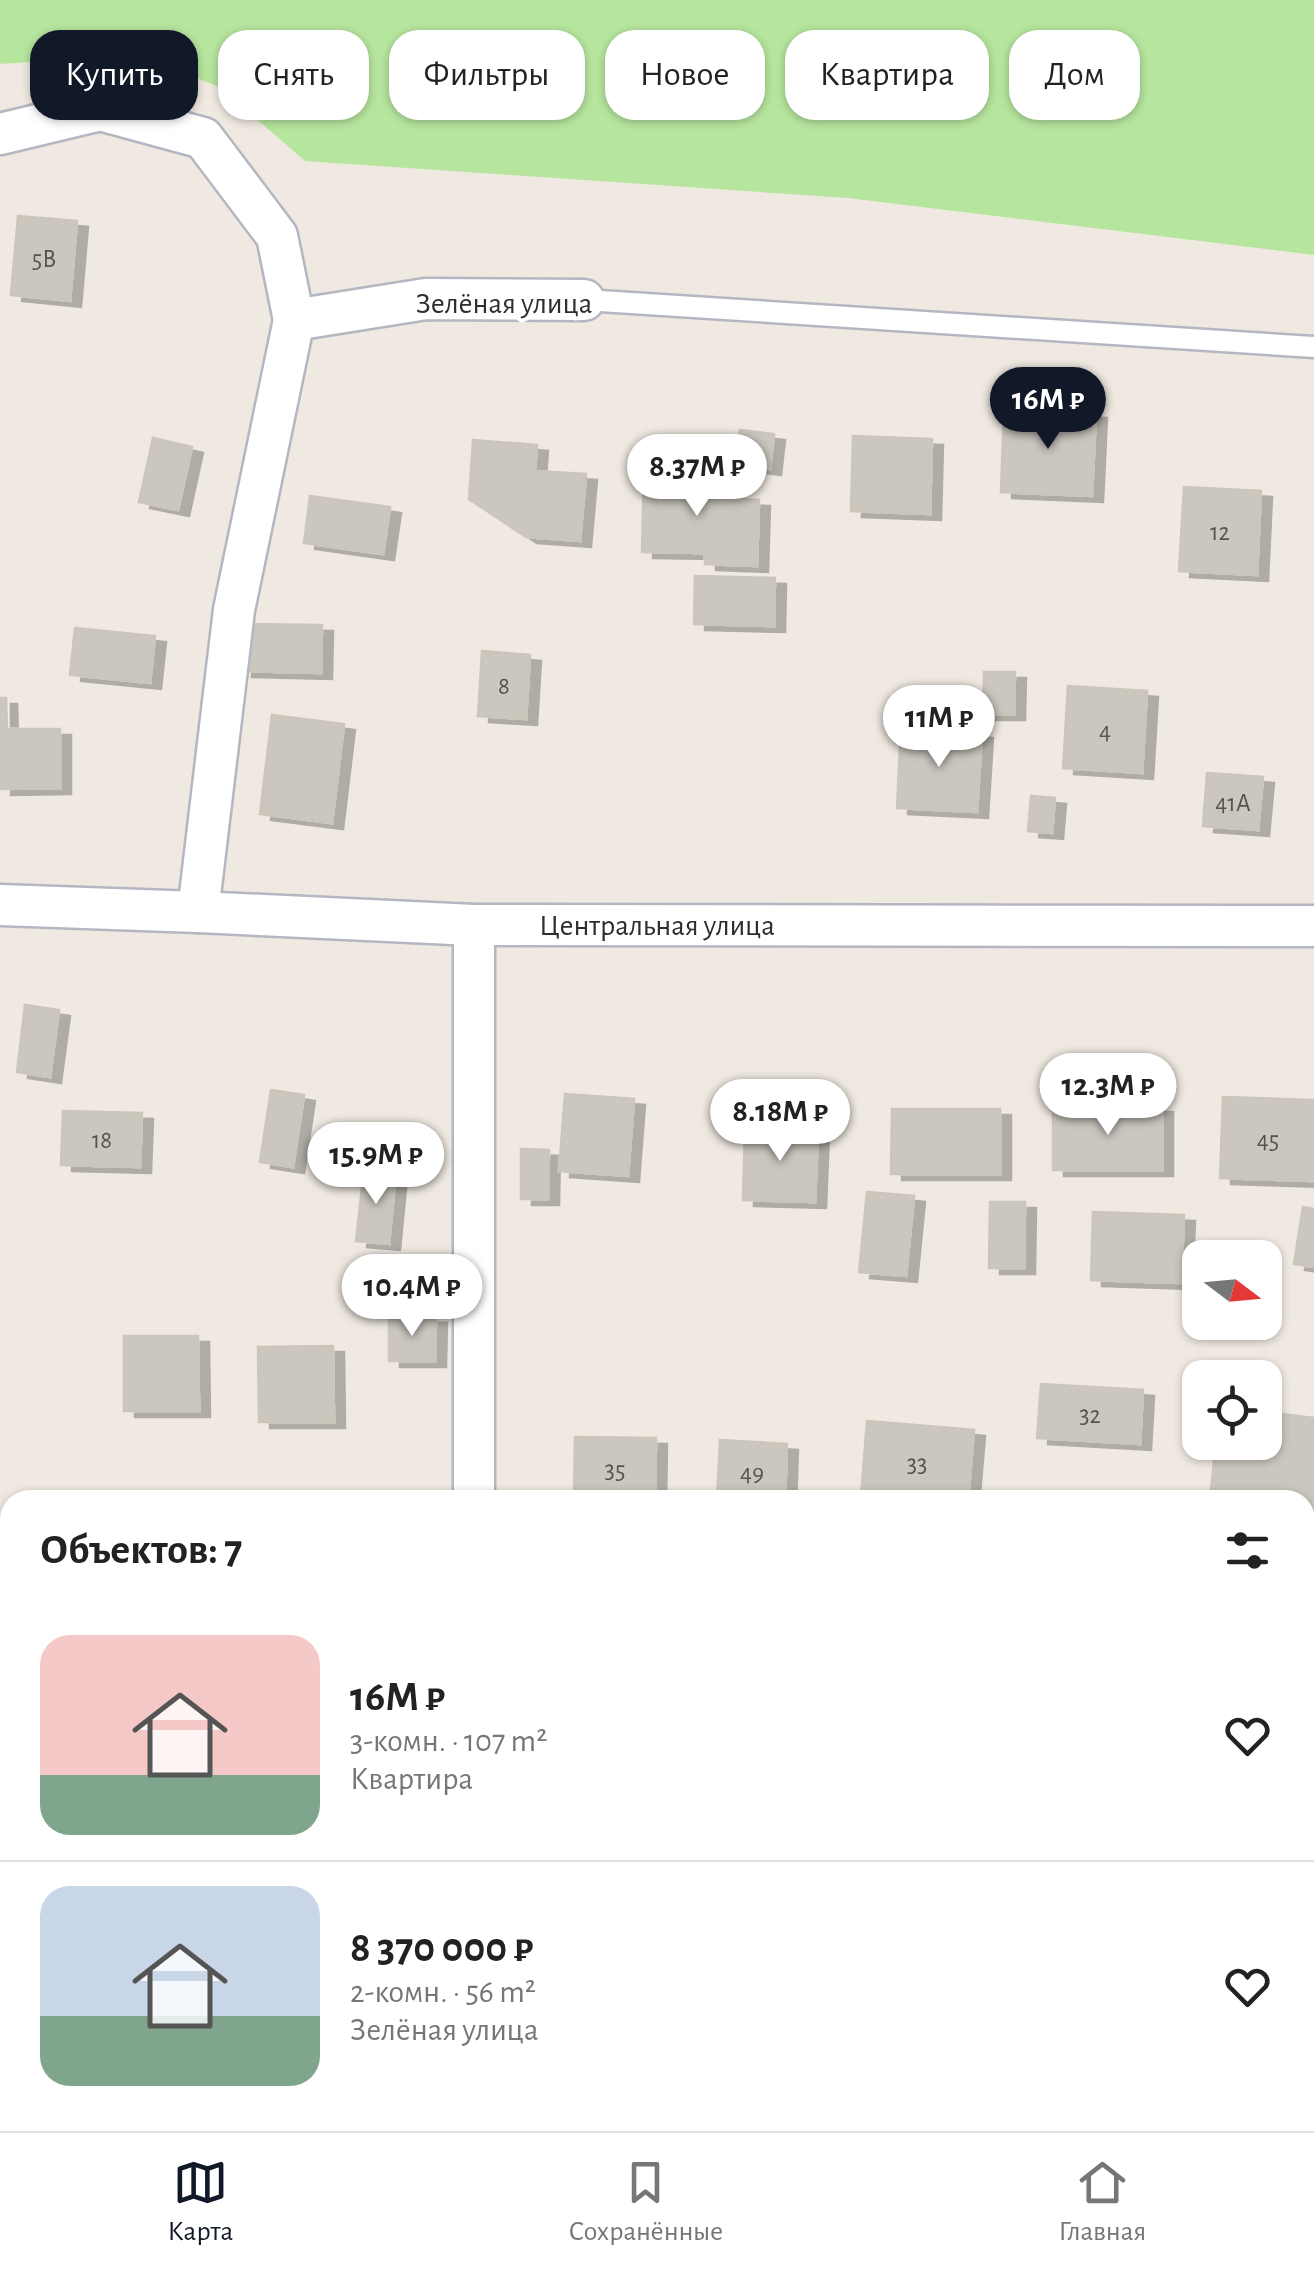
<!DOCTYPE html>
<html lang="ru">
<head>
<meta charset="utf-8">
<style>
	:root { --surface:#fff; --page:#f6f6f6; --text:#222; --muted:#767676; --line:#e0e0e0; --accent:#111827 }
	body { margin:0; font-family:"Alegreya Sans",sans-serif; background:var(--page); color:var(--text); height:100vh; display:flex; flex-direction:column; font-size:38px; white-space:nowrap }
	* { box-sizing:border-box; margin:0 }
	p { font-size:32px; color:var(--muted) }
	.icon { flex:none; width:55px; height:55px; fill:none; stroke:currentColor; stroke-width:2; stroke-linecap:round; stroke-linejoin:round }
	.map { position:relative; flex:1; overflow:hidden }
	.sheet { position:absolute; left:0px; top:1490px; width:1315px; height:642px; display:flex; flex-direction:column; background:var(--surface); border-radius:30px 30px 0 0; box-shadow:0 2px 8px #0004 }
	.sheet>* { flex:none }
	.banner { position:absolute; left:30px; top:30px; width:1255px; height:90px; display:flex; gap:20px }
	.needle { width:65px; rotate:106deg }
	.tools { position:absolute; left:1182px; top:1240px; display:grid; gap:20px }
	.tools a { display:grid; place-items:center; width:100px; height:100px; border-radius:20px; background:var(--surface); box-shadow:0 2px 8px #0004; font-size:50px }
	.price { position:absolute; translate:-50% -85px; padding:0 22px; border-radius:35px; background:#fff; color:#222; font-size:32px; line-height:65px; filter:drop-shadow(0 2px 5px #0008) }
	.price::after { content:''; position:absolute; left:50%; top:60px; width:30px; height:22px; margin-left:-15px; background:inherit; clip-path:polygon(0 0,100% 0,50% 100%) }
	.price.current { background:var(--accent); color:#fff }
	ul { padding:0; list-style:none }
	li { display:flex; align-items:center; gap:30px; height:250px; padding:0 40px }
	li+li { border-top:2px solid var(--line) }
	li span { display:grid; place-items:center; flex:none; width:280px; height:200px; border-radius:30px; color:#555 }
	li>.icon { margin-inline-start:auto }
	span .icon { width:120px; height:120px; fill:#fffc; stroke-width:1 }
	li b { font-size:42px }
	h2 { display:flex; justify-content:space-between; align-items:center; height:120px; padding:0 40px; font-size:42px }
	.tag { padding:0 35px; border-radius:30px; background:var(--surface); box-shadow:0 2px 8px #0004; font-size:35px; line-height:90px }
	.tag.current { background:var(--accent); color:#fff }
	.tabs { display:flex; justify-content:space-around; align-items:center; height:140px; border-top:2px solid var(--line); background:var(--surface); font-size:28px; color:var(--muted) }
	.tabs a { display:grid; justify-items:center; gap:5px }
	.tabs .current { color:var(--accent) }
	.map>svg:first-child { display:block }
	.industrial { fill:#e3e1e8 }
	.green { fill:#b6e59e }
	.building { fill:#cbc7bf; stroke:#cbc5ba; stroke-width:2.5; filter:url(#shadow) }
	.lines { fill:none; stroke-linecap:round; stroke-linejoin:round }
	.service-casing { stroke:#b4b7c1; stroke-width:25 }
	.minor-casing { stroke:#b4b7c1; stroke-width:45 }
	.service { stroke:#fff; stroke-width:20 }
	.minor { stroke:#fff; stroke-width:40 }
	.labels { text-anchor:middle; stroke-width:8; stroke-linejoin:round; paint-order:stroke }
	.number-label { font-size:25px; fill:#555452 }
	.street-label { font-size:30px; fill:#2e2e2e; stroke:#fff }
</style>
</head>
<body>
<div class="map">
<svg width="1314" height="2131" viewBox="0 0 1314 2131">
	<defs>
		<filter id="shadow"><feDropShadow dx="11" dy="6" stdDeviation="0" flood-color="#0004"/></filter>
	</defs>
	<rect width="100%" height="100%" fill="#efe9e1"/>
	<polygon class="industrial" points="0,1746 10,1749 10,2122 96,2123 93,2131 0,2131"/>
	<polygon class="green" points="0,0 1314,0 1314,255 848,198 305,161 221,88 142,55 0,64"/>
	<g class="building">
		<polygon points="18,216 77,221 70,301 11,295"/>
		<polygon points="1004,408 1096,412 1092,496 1001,492"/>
		<polygon points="740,430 774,434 770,469 735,464"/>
		<polygon points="853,436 932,439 930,514 851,511"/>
		<polygon points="153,438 192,447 178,510 139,502"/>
		<polygon points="473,440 537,445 535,471 586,474 580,541 526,537 469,499"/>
		<polygon points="644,468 708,470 707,498 759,500 757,566 705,564 705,553 642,552"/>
		<polygon points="1184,487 1261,491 1257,575 1179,571"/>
		<polygon points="310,496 390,507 383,554 304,543"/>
		<polygon points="695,576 775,578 774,626 694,624"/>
		<polygon points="242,624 322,625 321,673 241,671"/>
		<polygon points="75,628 155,636 150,683 70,675"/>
		<polygon points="482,651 530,655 526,719 478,716"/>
		<polygon points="984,672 1015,672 1014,714 983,714"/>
		<polygon points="1068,686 1147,691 1142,773 1063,768"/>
		<polygon points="0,698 6,698 7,729 60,729 60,788 0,789"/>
		<polygon points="272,715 344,724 332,823 260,814"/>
		<polygon points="901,727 982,732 977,812 897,808"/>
		<polygon points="1207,773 1263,777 1258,830 1203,826"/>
		<polygon points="1031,796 1055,798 1052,833 1028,831"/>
		<polygon points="25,1005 59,1010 50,1077 17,1072"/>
		<polygon points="271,1090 304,1095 293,1167 260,1162"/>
		<polygon points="565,1094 634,1099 628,1176 559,1171"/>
		<polygon points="1223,1097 1314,1100 1314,1181 1220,1178"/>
		<rect x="1053" y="1106" width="109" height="64"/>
		<polygon points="892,1109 1000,1109 1000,1174 891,1174"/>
		<polygon points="63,1111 142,1113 140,1167 61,1165"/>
		<polygon points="745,1126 818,1129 815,1202 743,1200"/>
		<polygon points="521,1149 549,1150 548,1199 521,1199"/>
		<polygon points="364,1169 396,1172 389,1244 356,1241"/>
		<polygon points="867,1192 914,1196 906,1276 859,1272"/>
		<polygon points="990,1202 1025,1202 1024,1268 989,1268"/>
		<polygon points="1303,1207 1314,1209 1314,1267 1294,1264"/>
		<polygon points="1093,1212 1184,1215 1181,1283 1091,1280"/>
		<polygon points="389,1316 436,1317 435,1361 389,1361"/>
		<polygon points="124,1336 198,1336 199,1411 124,1411"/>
		<polygon points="333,1346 334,1422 259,1422 258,1347"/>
		<polygon points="1041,1384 1143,1390 1140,1444 1037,1438"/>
		<polygon points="1265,1412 1314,1418 1314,1523 1305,1522 1305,1500 1210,1500 1216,1442 1265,1442"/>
		<polygon points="867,1421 974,1430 968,1500 895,1500 861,1497"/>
		<polygon points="575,1437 656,1438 655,1500 574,1499"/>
		<polygon points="720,1440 787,1444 785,1500 717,1500"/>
		<polygon points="364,1493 365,1500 318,1500 318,1495"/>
		<polygon points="0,1753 10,1756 10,1782 0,1779"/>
		<polygon points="0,1809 10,1813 10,1963 0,1960"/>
		<polygon points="0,2025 10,2028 10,2122 88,2122 85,2131 0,2131"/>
	</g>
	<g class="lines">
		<g class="service-casing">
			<g id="service">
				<polyline points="584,300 1314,347"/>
				<polyline points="0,1730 10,1733"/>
			</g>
		</g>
		<g class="minor-casing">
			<g id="minor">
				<polyline points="0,134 100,110 203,138 277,236 294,320"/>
				<polyline points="0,905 198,912 474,925 1314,926"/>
				<polyline points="198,912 234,610 294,320 426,299 584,300"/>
				<polyline points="474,1500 474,925"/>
				<polyline points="1305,1594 1314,1594"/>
				<polyline points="468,2122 670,2131"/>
				<polyline points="149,2131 152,2122"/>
			</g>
		</g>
		<use href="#service" class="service"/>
		<use href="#minor" class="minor"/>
	</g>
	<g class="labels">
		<g class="number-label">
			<text x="44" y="267">5В</text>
			<text x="1220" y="540">12</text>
			<text x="504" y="694">8</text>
			<text x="1105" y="739">4</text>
			<text x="1233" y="811">41А</text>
			<text x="102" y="1148">18</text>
			<text x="1268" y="1148">45</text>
			<text x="1090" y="1423">32</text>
			<text x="917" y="1472">33</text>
			<text x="615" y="1478">35</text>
			<text x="752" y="1481">49</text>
		</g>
		<g class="street-label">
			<text x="504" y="313">Зелёная улица</text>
			<text x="657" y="935">Центральная улица</text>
		</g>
	</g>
</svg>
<div class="tools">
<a><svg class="needle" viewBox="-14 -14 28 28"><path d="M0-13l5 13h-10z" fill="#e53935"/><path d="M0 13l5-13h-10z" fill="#767676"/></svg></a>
<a><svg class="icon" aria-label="locate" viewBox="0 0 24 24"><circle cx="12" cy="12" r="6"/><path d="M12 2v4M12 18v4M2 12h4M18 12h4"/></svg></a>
</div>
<b class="price current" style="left:1048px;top:452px">16M ₽</b>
<b class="price" style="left:697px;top:519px">8.37M ₽</b>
<b class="price" style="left:939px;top:770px">11M ₽</b>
<b class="price" style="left:1108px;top:1138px">12.3M ₽</b>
<b class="price" style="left:780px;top:1164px">8.18M ₽</b>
<b class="price" style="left:376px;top:1207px">15.9M ₽</b>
<b class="price" style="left:412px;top:1339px">10.4M ₽</b>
<div class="banner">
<a class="tag current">Купить</a>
<a class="tag">Снять</a>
<a class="tag">Фильтры</a>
<a class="tag">Новое</a>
<a class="tag">Квартира</a>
<a class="tag">Дом</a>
</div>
<section class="sheet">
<h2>Объектов: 7<svg class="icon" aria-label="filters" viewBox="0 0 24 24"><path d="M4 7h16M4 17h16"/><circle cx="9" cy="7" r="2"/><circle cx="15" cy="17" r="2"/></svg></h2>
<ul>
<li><span style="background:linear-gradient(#f6c9c9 70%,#7fa58c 0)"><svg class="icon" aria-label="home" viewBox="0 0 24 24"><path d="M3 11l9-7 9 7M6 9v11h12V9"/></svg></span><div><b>16M ₽</b><p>3-комн. · 107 m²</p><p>Квартира</p></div><svg class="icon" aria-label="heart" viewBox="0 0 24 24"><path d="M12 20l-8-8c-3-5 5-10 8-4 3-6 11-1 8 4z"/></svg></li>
<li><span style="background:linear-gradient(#c9d6e8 65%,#7fa58c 0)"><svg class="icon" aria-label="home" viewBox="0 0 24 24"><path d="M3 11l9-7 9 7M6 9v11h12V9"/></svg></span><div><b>8 370 000 ₽</b><p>2-комн. · 56 m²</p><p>Зелёная улица</p></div><svg class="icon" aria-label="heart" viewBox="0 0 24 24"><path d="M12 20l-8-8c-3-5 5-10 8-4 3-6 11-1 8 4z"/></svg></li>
</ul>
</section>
</div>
<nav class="tabs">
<a class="current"><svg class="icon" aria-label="map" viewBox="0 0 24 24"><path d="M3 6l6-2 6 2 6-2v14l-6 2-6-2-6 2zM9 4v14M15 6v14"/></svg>Карта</a>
<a><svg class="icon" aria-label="saved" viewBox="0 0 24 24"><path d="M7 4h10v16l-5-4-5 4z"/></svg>Сохранённые</a>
<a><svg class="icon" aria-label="home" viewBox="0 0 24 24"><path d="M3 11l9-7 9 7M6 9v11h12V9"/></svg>Главная</a>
</nav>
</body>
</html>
